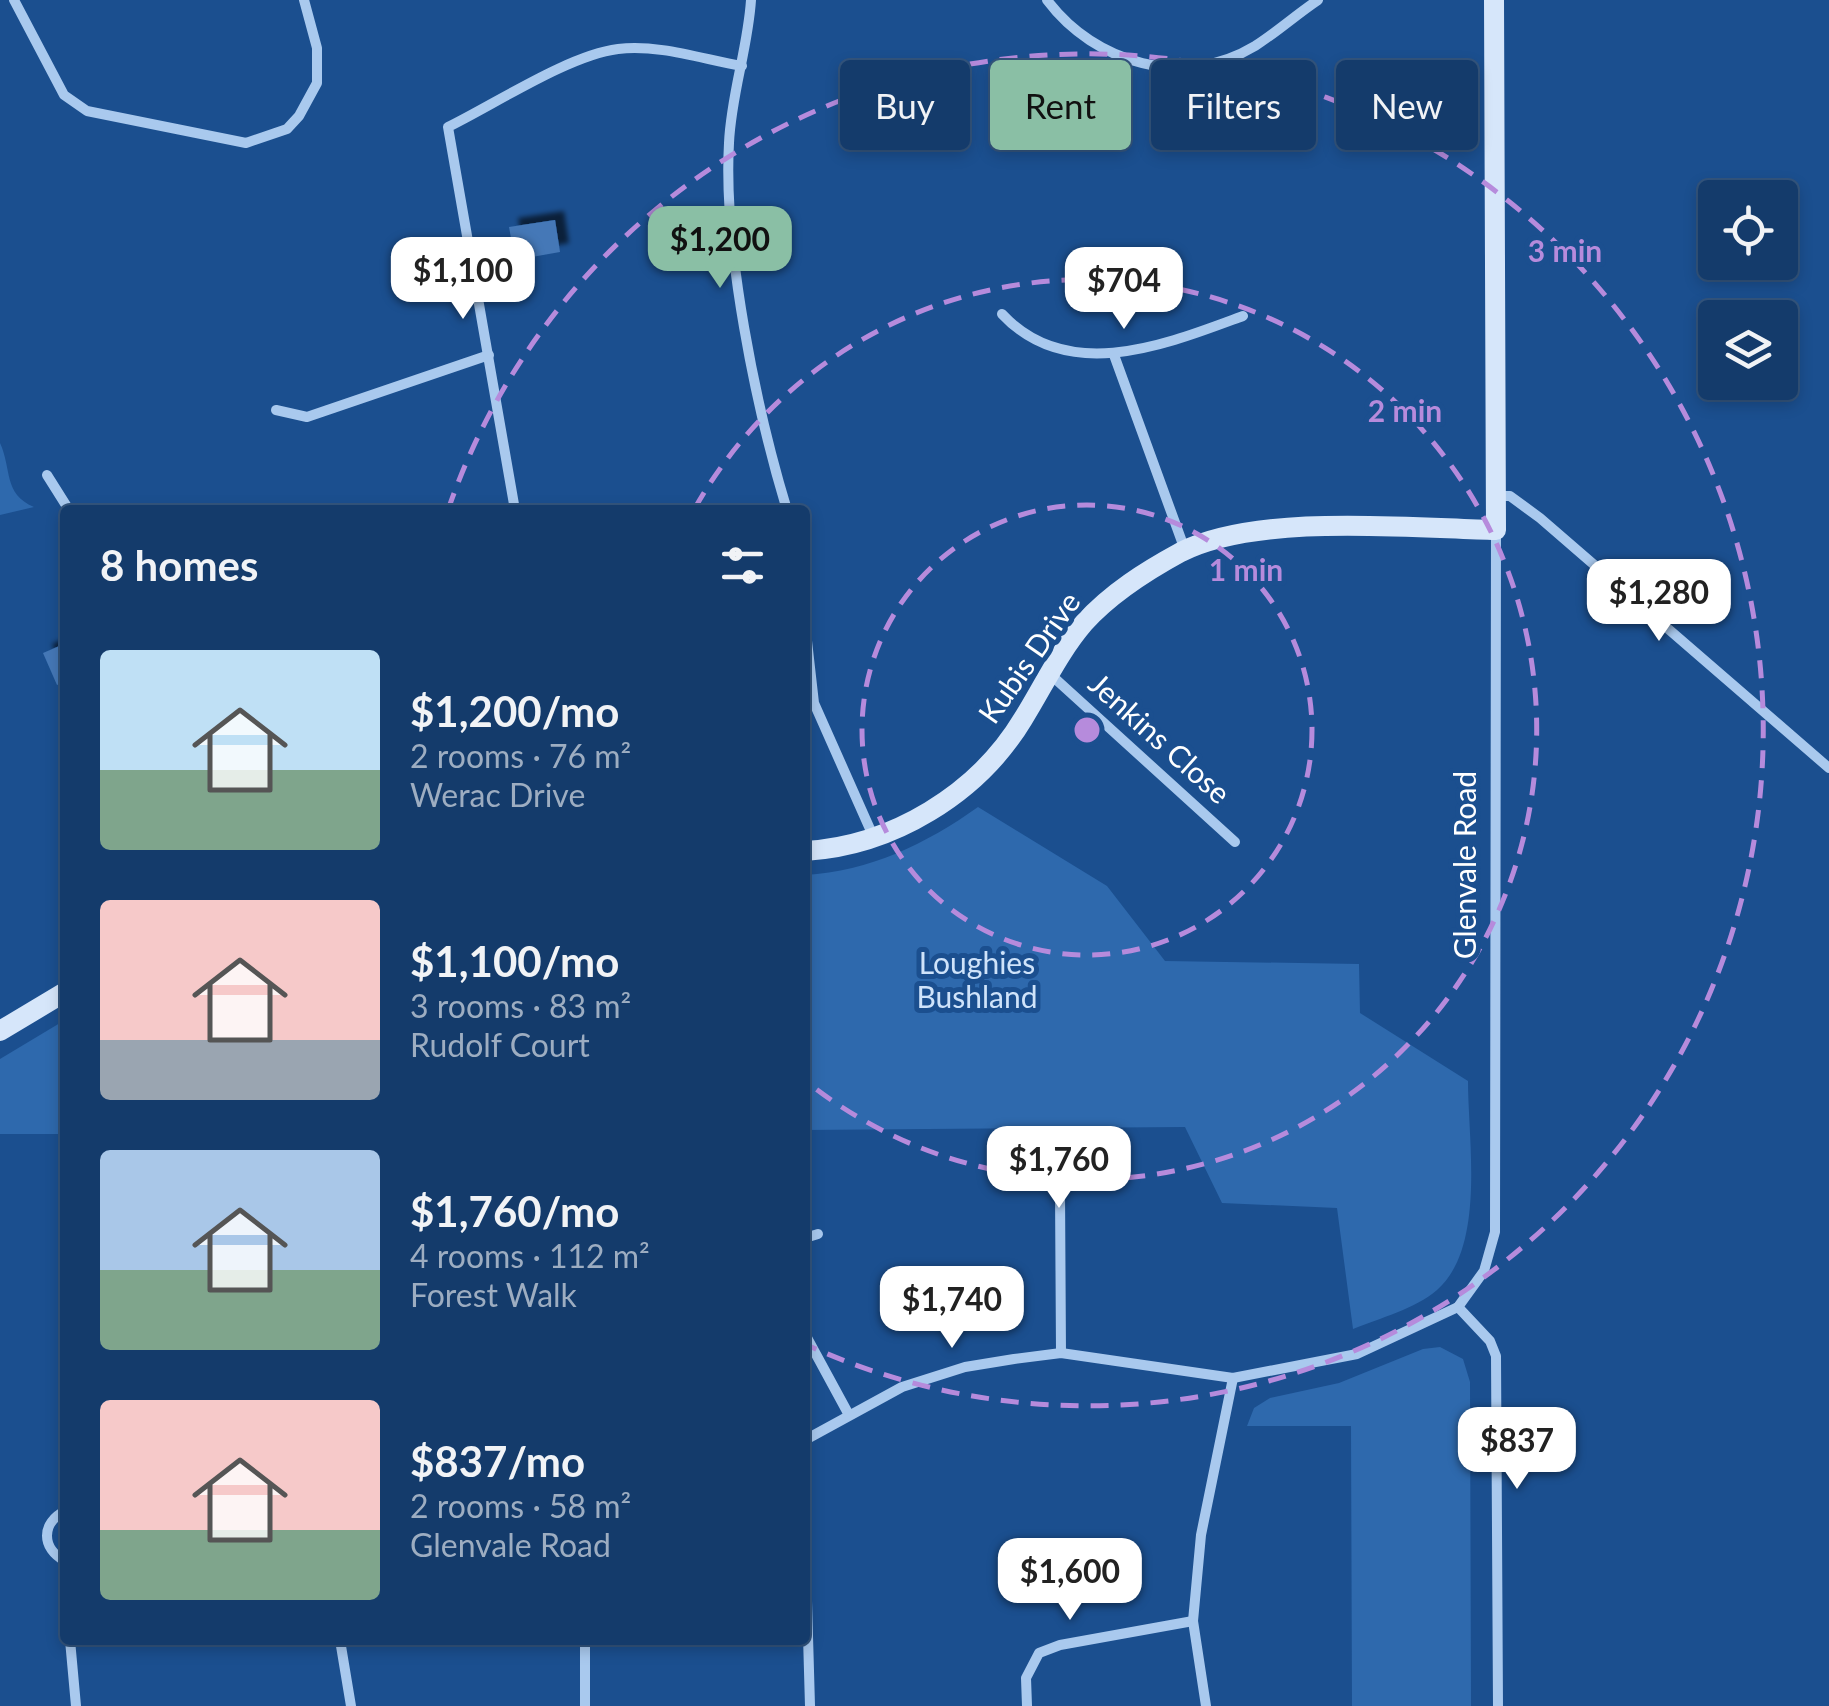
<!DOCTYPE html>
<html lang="en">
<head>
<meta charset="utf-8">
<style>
	:root { --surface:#143b6b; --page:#1d4271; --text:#f1f3f6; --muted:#9dadc1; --line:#33557e; --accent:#8abfa5 }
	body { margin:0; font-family:Lato,sans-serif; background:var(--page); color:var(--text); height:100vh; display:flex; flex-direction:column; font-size:38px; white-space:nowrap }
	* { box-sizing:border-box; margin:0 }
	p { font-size:32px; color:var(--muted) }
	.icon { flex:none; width:55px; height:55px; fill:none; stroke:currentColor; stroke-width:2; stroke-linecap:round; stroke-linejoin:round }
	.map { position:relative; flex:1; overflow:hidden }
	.panel { position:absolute; left:60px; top:505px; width:750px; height:1140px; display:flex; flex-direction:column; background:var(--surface); border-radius:10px; box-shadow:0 5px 15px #0003,0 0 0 2px var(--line) }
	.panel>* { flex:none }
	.top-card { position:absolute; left:840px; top:60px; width:838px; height:90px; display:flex; gap:20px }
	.tools { position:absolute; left:1698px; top:180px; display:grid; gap:20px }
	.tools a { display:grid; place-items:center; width:100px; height:100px; border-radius:10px; background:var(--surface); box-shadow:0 5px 15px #0003,0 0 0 2px var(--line); font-size:50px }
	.price { position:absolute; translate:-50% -85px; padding:0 22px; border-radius:20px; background:#fff; color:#222; font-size:32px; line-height:65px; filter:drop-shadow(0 2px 5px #0008) }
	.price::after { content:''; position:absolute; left:50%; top:60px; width:30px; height:22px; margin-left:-15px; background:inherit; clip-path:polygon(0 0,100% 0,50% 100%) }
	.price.on { background:var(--accent); color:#111 }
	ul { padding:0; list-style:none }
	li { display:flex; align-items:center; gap:30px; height:250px; padding:0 40px }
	li span { display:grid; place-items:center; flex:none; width:280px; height:200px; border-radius:10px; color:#555 }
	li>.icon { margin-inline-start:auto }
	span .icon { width:120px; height:120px; fill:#fffc; stroke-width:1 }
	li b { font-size:42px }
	h2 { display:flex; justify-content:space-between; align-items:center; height:120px; padding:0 40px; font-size:42px }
	.chip { padding:0 35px; border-radius:10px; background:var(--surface); box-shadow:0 5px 15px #0003,0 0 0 2px var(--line); font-size:35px; line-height:90px }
	.chip.on { background:var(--accent); color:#111 }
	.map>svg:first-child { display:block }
	.green { fill:#2e69ad }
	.building { fill:#4478b7; filter:url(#shadow) }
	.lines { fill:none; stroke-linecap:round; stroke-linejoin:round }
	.street { stroke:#a9c9ee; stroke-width:10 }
	.secondary { stroke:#d6e6fa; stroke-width:20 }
	.ring { fill:none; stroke:#b68bdc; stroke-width:5; stroke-dasharray:18 12 }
	.labels { text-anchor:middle; stroke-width:10; stroke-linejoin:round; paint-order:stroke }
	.street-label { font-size:30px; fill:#fff; stroke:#1b4f8f }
	.park-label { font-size:30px; fill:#cfe3fa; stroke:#1b4f8f }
	.centre { fill:#b68bdc; stroke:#1b4f8f; stroke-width:5 }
	.ring-label { font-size:30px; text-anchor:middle; font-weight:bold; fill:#b68bdc; stroke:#1b4f8f; stroke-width:10; stroke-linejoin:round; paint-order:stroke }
</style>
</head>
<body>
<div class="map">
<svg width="1829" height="1706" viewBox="0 0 1829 1706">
	<defs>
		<filter id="shadow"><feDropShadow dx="9" dy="-9" stdDeviation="2.5" flood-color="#0009"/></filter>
	</defs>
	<rect width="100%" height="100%" fill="#1b4f8f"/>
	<g class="green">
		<path d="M0 443C12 469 3 494 34 507L0 515Z"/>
		<path d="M978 807 1107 886 1165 961 1359 964 1360 1013 1468 1081C1468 1141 1486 1247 1437 1290 1415 1309 1380 1318 1353 1329L1337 1208 1222 1203 1185 1127 805 1130V875C870 871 926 844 978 807Z"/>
		<polygon points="65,1020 65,1134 0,1134 0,1059"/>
		<polygon points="1440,1347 1463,1359 1470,1382 1471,1706 1352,1706 1351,1426 1247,1426 1254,1408 1270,1398 1339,1383 1423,1349"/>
	</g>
	<g class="building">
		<polygon points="555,220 560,252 515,260 509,227"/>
		<polygon points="64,644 65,682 57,685 43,653"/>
	</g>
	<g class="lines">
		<g class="street">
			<polyline points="14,0 64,95 87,111 246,143 287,129 299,116 317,83 317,48 304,0"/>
			<path d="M751 0C748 48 731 95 729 143 723 248 756 408 787 510"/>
			<path d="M1047 0C1095 64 1184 89 1255 46 1277 32 1297 14 1318 0"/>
			<path d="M1002 314C1068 385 1167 344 1243 316"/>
			<polyline points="1114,355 1185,550"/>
			<polyline points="276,410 307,417 489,355"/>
			<polyline points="47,475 69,510"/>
			<polyline points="1496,496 1510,496 1540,518 1829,768"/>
			<path d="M515 510 448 127C495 104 569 55 618 49 658 44 702 59 742 66"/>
			<polyline points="805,623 814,703 874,838"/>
			<polyline points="1050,674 1235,842"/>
			<polyline points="1049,1183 1060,1191 1070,1184"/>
			<polyline points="1060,1191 1061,1353"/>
			<polyline points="805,1238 818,1234"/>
			<polyline points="1458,1307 1490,1341 1496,1356 1498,1706"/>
			<polyline points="805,1334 849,1415"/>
			<polyline points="805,1440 902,1387 965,1367 1014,1359 1061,1353 1233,1378 1357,1354 1458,1307 1484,1271 1495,1232 1496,530"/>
			<path d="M65 1511C41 1523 41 1548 65 1561"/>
			<polyline points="805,1531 810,1706"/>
			<polyline points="70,1640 76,1706"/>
			<polyline points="340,1640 351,1706"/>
			<polyline points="585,1640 585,1706"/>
			<polyline points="1027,1706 1026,1678 1039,1653 1060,1645 1193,1621"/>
			<polyline points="1206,1706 1193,1621 1201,1535 1233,1378"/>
		</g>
		<g class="secondary">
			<path d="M805 851C892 846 978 794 1023 719 1043 687 1059 652 1084 623 1111 593 1146 571 1181 552 1258 513 1410 528 1496 530L1494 0"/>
			<polyline points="0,1031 65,992"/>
		</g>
	</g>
	<g class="ring">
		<circle cx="1087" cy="730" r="225"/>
		<path d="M695 508A450 450 0 1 1 807 1082"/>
		<path d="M448 510A676 676 0 1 1 807 1345"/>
	</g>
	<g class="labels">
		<g class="street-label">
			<text transform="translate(1030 658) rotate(-55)" y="10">Kubis Drive</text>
			<text transform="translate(1159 739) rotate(42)" y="10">Jenkins Close</text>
			<text transform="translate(1466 865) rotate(-90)" y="10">Glenvale Road</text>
		</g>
		<g class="park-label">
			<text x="977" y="974">Loughies<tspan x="977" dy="34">Bushland</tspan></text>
		</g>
	</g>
	<circle cx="1087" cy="730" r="15" class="centre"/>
	<g class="ring-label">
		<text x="1565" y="262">3 min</text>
		<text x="1405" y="422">2 min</text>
		<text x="1246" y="581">1 min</text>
	</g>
</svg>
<div class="tools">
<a><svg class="icon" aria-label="locate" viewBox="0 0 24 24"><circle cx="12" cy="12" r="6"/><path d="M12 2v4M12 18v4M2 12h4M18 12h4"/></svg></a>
<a><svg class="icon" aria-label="layers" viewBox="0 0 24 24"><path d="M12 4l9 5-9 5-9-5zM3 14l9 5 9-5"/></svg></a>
</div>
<b class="price on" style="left:720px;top:291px">$1,200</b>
<b class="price" style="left:463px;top:322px">$1,100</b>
<b class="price" style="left:1124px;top:332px">$704</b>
<b class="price" style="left:1659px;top:644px">$1,280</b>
<b class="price" style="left:1059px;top:1211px">$1,760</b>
<b class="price" style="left:952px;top:1351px">$1,740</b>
<b class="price" style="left:1517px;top:1492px">$837</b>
<b class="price" style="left:1070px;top:1623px">$1,600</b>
<div class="top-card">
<a class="chip">Buy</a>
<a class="chip on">Rent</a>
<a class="chip">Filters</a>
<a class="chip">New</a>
</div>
<section class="panel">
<h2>8 homes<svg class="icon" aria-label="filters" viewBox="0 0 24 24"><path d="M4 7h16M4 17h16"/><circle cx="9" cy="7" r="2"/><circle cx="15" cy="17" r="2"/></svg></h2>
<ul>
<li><span style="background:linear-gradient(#bfe0f5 60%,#7fa58c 0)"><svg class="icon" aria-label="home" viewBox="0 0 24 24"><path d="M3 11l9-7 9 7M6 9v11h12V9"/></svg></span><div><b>$1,200/mo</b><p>2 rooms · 76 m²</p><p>Werac Drive</p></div></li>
<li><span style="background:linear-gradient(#f6c9c9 70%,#9aa5b1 0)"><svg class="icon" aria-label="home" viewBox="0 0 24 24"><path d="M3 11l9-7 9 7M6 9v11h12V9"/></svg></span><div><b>$1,100/mo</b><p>3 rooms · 83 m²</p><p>Rudolf Court</p></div></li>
<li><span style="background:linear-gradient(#a9c7e8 60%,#7fa58c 0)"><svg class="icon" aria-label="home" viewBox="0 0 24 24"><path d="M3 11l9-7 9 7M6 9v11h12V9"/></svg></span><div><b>$1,760/mo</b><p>4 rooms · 112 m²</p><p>Forest Walk</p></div></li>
<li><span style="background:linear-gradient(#f6c9c9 65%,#7fa58c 0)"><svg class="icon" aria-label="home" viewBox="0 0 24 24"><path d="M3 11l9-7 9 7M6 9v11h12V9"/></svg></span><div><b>$837/mo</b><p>2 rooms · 58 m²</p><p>Glenvale Road</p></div></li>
</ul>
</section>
</div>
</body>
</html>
